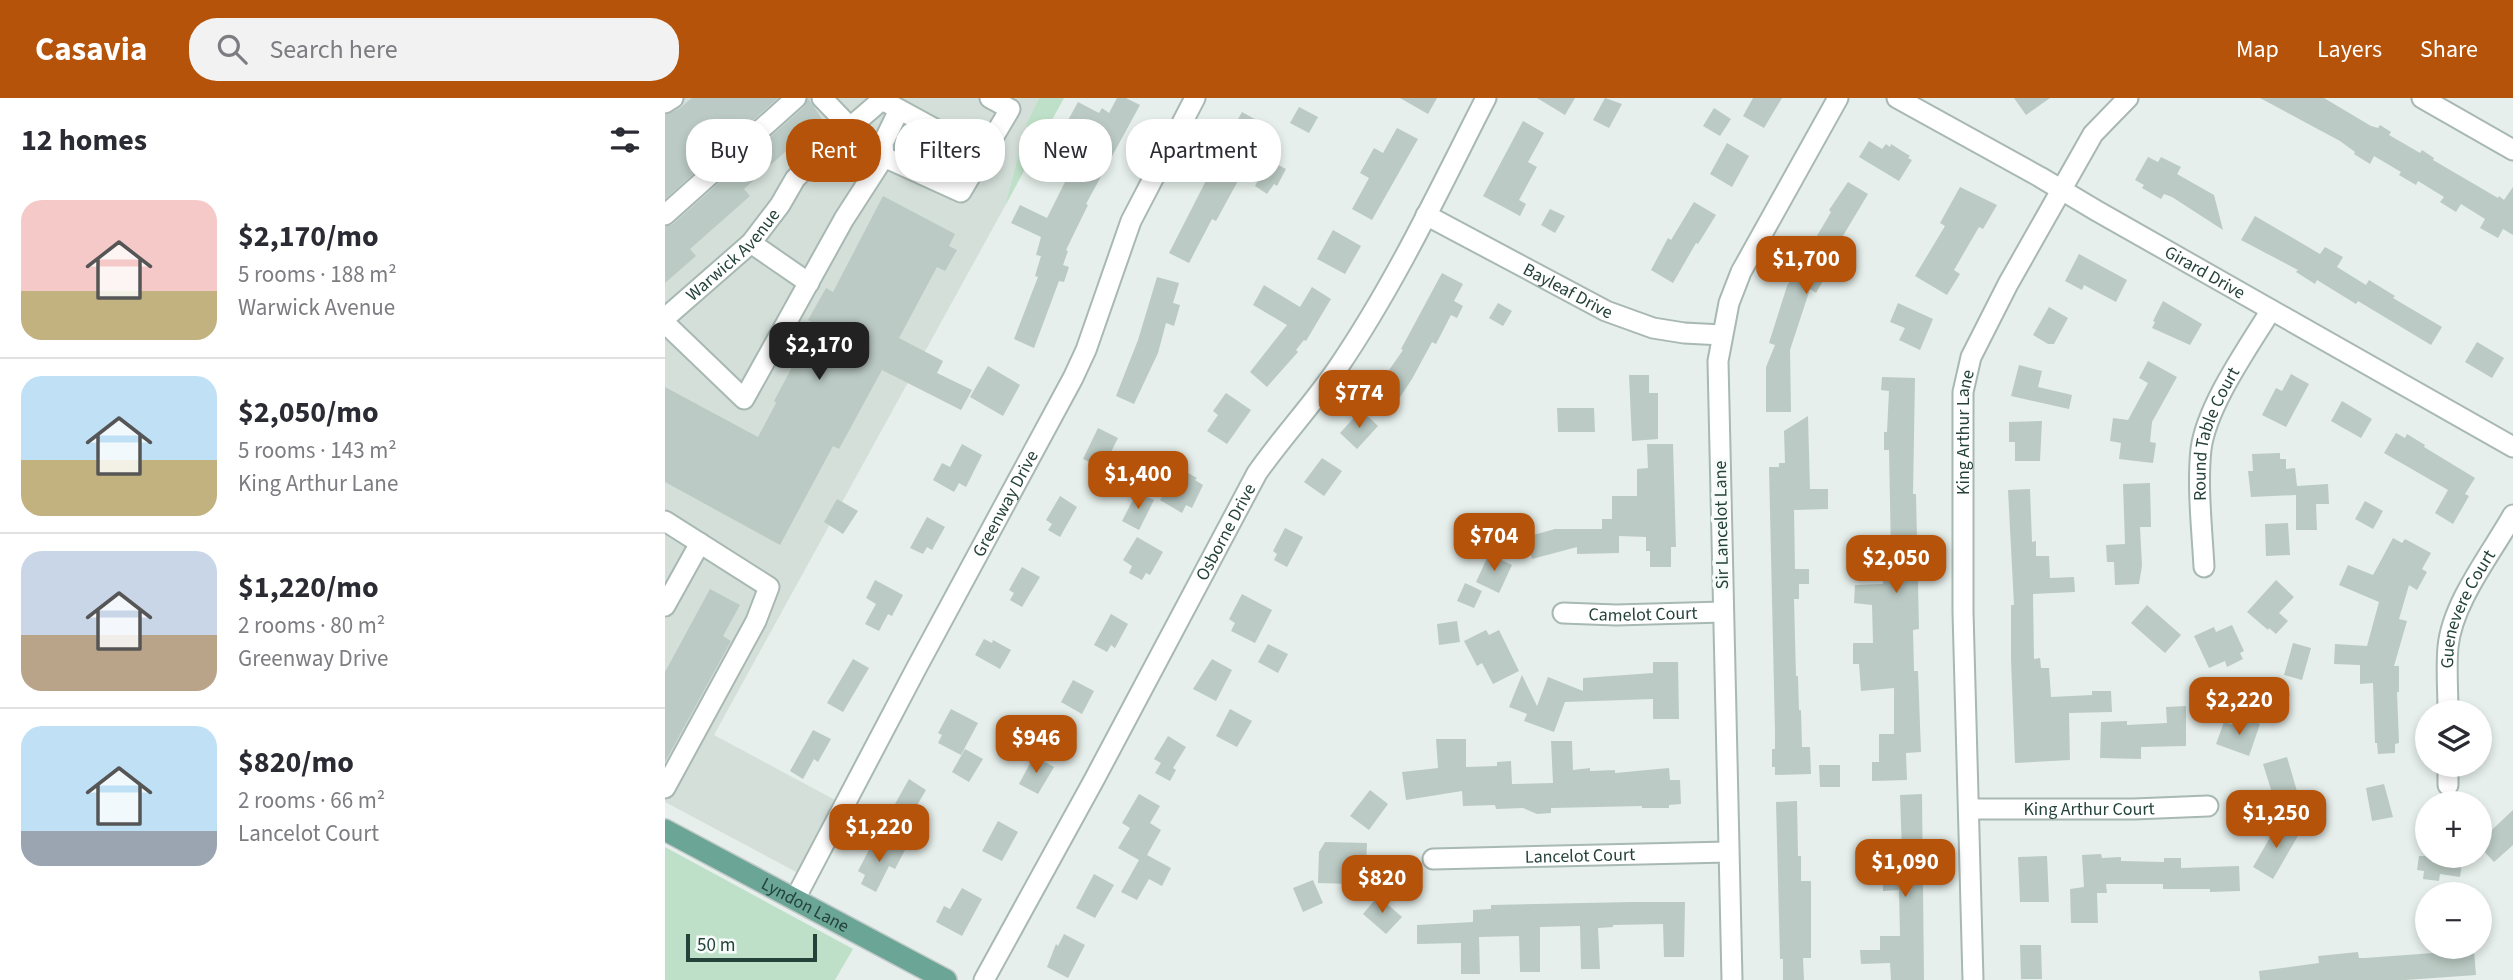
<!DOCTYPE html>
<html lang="en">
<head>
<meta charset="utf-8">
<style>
	:root { --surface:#fff; --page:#f2f2f3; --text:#2b2b33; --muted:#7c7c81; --line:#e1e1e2; --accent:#b45309 }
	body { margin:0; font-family:"Source Sans 3",sans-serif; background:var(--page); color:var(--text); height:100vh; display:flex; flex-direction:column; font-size:26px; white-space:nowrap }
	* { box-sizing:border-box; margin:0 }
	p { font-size:23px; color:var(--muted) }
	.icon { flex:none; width:38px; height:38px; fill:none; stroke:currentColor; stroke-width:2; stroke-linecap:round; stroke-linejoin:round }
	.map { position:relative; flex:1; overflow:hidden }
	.panel { display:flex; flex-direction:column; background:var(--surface); width:665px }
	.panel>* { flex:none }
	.hud { position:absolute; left:21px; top:21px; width:665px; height:63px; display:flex; gap:14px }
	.buttons { position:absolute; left:1750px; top:602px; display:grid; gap:14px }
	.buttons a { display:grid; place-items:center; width:77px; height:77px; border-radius:50%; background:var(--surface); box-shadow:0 4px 10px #0003; font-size:35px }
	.scale { position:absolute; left:21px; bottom:18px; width:131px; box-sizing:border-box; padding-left:7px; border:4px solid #24423a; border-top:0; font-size:19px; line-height:24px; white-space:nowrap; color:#24423a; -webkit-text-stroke:5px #f7fbf9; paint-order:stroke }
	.price { position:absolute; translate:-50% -60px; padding:0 16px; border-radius:14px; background:var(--accent); color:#fff; font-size:23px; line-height:46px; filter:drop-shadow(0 2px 4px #0008) }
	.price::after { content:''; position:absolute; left:50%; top:42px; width:21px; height:16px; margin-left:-10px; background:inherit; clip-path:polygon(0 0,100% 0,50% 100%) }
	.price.current { background:#222; color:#fff }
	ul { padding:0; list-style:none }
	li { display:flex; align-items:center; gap:21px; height:175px; padding:0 21px }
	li+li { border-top:2px solid var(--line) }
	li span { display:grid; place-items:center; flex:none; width:196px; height:140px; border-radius:21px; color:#555 }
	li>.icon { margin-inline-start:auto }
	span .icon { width:84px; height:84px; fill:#fffc; stroke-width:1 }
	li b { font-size:30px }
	h2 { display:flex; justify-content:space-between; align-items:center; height:84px; padding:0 21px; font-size:30px }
	.chip { padding:0 24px; border-radius:28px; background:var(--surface); box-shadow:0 4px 10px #0003; font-size:24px; line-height:63px }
	.chip.current { background:var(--accent); color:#fff }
	header { display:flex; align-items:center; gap:42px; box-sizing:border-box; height:98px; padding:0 35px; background:var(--accent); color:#fff }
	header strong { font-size:33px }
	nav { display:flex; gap:38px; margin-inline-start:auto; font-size:24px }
	.search { width:490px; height:63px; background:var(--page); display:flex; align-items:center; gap:18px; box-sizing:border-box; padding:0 24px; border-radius:28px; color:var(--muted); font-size:26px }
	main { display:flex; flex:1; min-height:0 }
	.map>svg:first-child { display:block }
	.built { fill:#d4dfda }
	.green { fill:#bfe0c8 }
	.building { fill:#bbcac4 }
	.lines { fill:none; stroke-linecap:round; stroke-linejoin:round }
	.minor-casing { stroke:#a8b8b2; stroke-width:23 }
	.major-casing { stroke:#c2cac8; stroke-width:24 }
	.minor { stroke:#fff; stroke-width:19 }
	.major { stroke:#6aa596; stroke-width:21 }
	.labels { text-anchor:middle; stroke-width:7; stroke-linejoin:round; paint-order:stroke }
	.street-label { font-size:18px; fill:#24423a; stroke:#f7fbf9 }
</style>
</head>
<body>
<header>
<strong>Casavia</strong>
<div class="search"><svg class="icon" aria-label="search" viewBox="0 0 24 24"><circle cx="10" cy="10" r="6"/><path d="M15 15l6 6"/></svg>Search here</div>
<nav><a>Map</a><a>Layers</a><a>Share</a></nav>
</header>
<main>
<section class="panel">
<h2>12 homes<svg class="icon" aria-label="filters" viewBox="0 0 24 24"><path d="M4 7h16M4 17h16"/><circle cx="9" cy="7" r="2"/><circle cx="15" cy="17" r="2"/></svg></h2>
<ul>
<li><span style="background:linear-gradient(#f6c9c9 65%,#c2b280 0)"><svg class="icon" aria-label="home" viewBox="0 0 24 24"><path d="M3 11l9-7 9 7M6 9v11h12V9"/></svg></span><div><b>$2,170/mo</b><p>5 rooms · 188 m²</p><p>Warwick Avenue</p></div></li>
<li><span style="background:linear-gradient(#bfe0f5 60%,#c2b280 0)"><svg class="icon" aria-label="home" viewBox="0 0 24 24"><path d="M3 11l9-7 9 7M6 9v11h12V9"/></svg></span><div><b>$2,050/mo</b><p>5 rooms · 143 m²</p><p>King Arthur Lane</p></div></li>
<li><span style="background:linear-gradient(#c9d6e8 60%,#b9a48a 0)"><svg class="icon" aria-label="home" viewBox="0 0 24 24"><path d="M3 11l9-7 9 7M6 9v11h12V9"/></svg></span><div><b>$1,220/mo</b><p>2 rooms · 80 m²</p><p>Greenway Drive</p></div></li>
<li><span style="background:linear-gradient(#bfe0f5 75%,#9aa5b1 0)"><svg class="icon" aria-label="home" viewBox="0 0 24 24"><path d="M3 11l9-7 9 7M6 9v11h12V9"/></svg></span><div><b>$820/mo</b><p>2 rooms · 66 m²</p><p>Lancelot Court</p></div></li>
</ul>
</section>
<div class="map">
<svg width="1848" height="882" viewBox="0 0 1848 882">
	<rect width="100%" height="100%" fill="#e6efeb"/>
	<polygon class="built" points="0,0 374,0 362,24 340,108 49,637 172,703 133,775 0,704"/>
	<g class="green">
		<polygon points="374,0 399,0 340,108 362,24"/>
		<polygon points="0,749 188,851 170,882 0,882"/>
	</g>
	<g class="building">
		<polygon points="27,0 113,0 0,101 0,17 14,11"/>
		<polygon points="143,0 157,21 79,91 85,98 25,151 31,158 0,185 0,129 8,126 139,9"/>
		<polygon points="452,0 461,0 475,7 421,106 423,107 401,152 403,153 398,167 404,169 399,184 394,183 369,250 349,241 373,179 370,178 376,158 371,157 376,139 346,125 355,107 382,120 404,76 401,74 422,34 402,24 413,4 434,15 437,10 444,15"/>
		<polygon points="735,0 772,0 763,16"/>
		<polygon points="872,0 910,0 900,17"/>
		<polygon points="940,0 957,6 944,30 928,22"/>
		<polygon points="1088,0 1117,0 1099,30 1078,18"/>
		<polygon points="1349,0 1385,0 1361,17"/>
		<polygon points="1595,0 1659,0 1706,28 1713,30 1715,27 1726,34 1724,37 1750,52 1755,55 1757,52 1769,60 1768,62 1833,100 1834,98 1839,102 1848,89 1848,137 1838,131 1833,140 1815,130 1820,121 1796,106 1791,114 1775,104 1779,99 1753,83 1751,87 1734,77 1736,74 1709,58 1705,66 1689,56 1690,54 1675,43"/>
		<polygon points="634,9 653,19 644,35 625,25"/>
		<polygon points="1049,10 1066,21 1055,38 1038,28"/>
		<polygon points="577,14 597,25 582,54 561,43"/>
		<polygon points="858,23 879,35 863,64 872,69 854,102 861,106 855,118 818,98"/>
		<polygon points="732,30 753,41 707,122 687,111 704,80 695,75 709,50 718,55"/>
		<polygon points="1204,43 1217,51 1221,46 1225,49 1226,46 1245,58 1243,60 1247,62 1234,83 1194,59"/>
		<polygon points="1062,45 1084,58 1067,89 1045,76"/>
		<polygon points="1483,59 1493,64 1496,59 1516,69 1512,76 1549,97 1558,132 1507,99 1499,96 1496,101 1477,90 1479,87 1470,82"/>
		<polygon points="604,62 621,71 612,88 609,86 602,96 590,88"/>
		<polygon points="549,67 574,81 551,123 547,121 524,165 504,155"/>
		<polygon points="1183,84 1203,96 1157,173 1162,176 1151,195 1145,191 1125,252 1126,314 1101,314 1101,269 1110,247 1104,245 1122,188 1162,121 1166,114 1164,112"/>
		<polygon points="1295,89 1332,107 1318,131 1314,129 1289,172 1295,176 1282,197 1250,178 1280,128 1275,125"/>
		<polygon points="218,98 290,136 284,148 292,152 280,173 272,169 234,240 278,263 272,275 307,292 296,312 217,272 174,351 168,348 115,447 0,384 0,289 93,339 111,305 109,303 150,226 143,222 161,190 168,194"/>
		<polygon points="1029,104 1051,117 1033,146 1031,145 1008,185 986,172 1003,140 1006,142"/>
		<polygon points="885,111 900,118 890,135 876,127"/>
		<polygon points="1590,118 1655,156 1660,149 1678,159 1672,169 1701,187 1704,182 1730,198 1728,200 1777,229 1766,247 1693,203 1691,206 1652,182 1650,186 1631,174 1633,172 1576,142"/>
		<polygon points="668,132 696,148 680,176 652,161"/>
		<polygon points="1414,156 1462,182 1451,204 1419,187 1417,192 1400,183"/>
		<polygon points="777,175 798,186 789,203 798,208 792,220 786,217 771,246 767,244 747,281 731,305 711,291 738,252 736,251"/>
		<polygon points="492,179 514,185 508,205 515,207 509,228 501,225 493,255 469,306 451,298 473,242"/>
		<polygon points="599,187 635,209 647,189 666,201 641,243 639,242 631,252 633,254 602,289 585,274 622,227 588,207"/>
		<polygon points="1498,203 1537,226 1525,247 1487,230 1490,224 1488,223"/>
		<polygon points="833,205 847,213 838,228 824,220"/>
		<polygon points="1233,205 1268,221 1255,252 1234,242 1240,230 1225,224"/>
		<polygon points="1384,209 1403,220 1389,246 1383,246 1368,237"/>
		<polygon points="1812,244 1839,260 1827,280 1800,264"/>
		<polygon points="1483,263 1512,279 1487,324 1485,344 1491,345 1488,365 1454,361 1456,345 1445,343 1448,320 1463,322 1483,285 1474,280"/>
		<polygon points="1354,267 1377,273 1373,289 1407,297 1404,311 1346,298"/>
		<polygon points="323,268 355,287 338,318 305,299"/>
		<polygon points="1626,276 1644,286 1621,329 1597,317 1611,290 1617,293"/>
		<polygon points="964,277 984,277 984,295 993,295 993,341 967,343"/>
		<polygon points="1217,279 1250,280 1248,396 1251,396 1254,531 1248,532 1249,573 1253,573 1256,654 1241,655 1242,682 1207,683 1207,664 1214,664 1214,636 1229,636 1229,590 1196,593 1194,566 1188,566 1188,545 1208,545 1207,507 1189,505 1190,487 1218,486 1217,457 1226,456 1224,352 1219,352 1219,334 1222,334 1224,293 1216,292"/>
		<polygon points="561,295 586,312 562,346 542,333 553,317 548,313"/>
		<polygon points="1677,303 1707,321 1696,340 1666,323"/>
		<polygon points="892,310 929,310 930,334 893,334"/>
		<polygon points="696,312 713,328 692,351 675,335"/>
		<polygon points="1143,318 1145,391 1163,391 1163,411 1129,412 1130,471 1144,471 1144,486 1134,486 1134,501 1129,501 1131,578 1133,578 1134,612 1136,612 1137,649 1145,649 1146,676 1110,677 1110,669 1107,669 1107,651 1110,651 1110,634 1104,369 1114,369 1114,365 1120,365 1119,333"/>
		<polygon points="1377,323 1375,363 1350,363 1350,344 1344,344 1344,324"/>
		<polygon points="433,330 453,340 438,370 418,361"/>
		<polygon points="1731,335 1740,340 1742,336 1760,347 1759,349 1810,380 1800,396 1804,398 1788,426 1770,415 1783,392 1719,355"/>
		<polygon points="297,346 317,357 301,389 294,385 289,394 268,382 277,365 285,369"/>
		<polygon points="982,346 1008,346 1011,449 1006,449 1006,469 985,469 985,453 981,453 981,439 954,438 954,455 912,456 912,449 867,461 861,439 890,431 937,431 937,421 947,421 947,398 972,398 972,371 983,370"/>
		<polygon points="1615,355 1615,361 1621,361 1621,371 1630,370 1632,388 1663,386 1664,406 1651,406 1652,432 1631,432 1631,397 1586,399 1583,373 1588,373 1587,356"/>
		<polygon points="657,360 677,373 659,398 639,384"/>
		<polygon points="514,370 532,380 530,382 538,387 527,410 521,407 517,415 495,402"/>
		<polygon points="1485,385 1486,429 1475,429 1477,468 1474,486 1450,487 1449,464 1442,464 1441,447 1460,446 1458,386"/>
		<polygon points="1365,391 1367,444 1371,443 1371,458 1384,458 1385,480 1409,479 1410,494 1368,496 1369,561 1375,560 1376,570 1384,570 1386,599 1427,597 1427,593 1446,593 1447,614 1404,615 1405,662 1350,665 1346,562 1346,507 1349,507 1343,392"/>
		<polygon points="472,394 489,402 474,432 457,423"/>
		<polygon points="395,398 412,409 395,439 383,432 387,426 381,422"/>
		<polygon points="172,401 193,413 178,436 159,424"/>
		<polygon points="1700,403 1718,413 1708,431 1690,421"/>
		<polygon points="262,419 280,429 267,452 262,449 258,456 245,450"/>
		<polygon points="1623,425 1625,457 1601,458 1600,426"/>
		<polygon points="620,430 638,439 622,469 609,462 612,456 608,453"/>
		<polygon points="472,439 498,454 485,477 481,475 477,482 464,475 467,468 458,462"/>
		<polygon points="1728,440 1737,445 1740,441 1766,455 1757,471 1762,474 1752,492 1744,487 1734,521 1742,523 1729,568 1734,568 1734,594 1732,594 1734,645 1730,646 1730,655 1713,656 1712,645 1710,645 1708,585 1695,586 1695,567 1669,566 1670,546 1702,548 1714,504 1674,487 1683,467 1708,477"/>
		<polygon points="824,456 847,467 834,495 811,484"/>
		<polygon points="357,469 375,479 357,509 345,502 349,495 344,492"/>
		<polygon points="210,482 238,497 227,518 223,516 214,533 200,526 211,506 201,500"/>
		<polygon points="1611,482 1629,499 1614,515 1623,523 1611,536 1604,530 1603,532 1582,514"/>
		<polygon points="800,485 817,493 809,510 792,503"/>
		<polygon points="45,491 75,507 58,538 66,543 0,664 0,574"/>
		<polygon points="577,496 607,512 590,545 566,533 570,525 564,521"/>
		<polygon points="1482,507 1516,537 1500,555 1466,525"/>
		<polygon points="446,516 463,526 450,550 446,547 442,554 429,547"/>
		<polygon points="792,523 795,544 774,547 772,526"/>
		<polygon points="1567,527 1579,553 1575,555 1578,561 1562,569 1560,563 1544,570 1529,538 1549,529 1551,534"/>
		<polygon points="821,532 824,537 834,532 854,573 828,586 817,565 812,568 799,543"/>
		<polygon points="319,541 327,545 328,542 346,552 335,571 310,557"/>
		<polygon points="1628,545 1646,550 1637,582 1619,577"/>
		<polygon points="603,546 623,556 613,575 593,564"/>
		<polygon points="188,561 204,570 178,614 162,605"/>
		<polygon points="547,561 567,572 551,603 528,591"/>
		<polygon points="988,564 1013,564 1014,621 988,621 988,601 900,604 889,634 859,623 862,616 844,609 857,577 872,608 883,579 918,593 918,580 988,575"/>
		<polygon points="408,582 429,593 417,616 396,604"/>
		<polygon points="1606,589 1625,596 1618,615 1599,608"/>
		<polygon points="1521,608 1521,648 1476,649 1476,661 1435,660 1436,624 1462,623 1462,627 1502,625 1501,609"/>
		<polygon points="286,611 313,625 296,657 273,645 277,637 273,635"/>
		<polygon points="565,611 587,623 572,649 551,638"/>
		<polygon points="1581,621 1595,626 1584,658 1551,646 1559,624 1577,630"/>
		<polygon points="148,632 166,641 153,664 149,661 138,681 125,673"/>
		<polygon points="503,638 521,649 508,670 511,672 505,683 490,675 496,665 489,661"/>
		<polygon points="771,641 801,641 801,669 832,668 832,664 846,663 847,686 888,685 886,643 907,643 908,672 925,670 925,673 950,672 950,675 1004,670 1005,682 1015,682 1016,706 1004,707 1004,710 977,710 977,708 886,710 886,715 872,716 858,710 831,711 830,707 798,708 797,693 741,702 737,674 773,670"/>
		<polygon points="300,651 318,661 304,684 287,674"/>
		<polygon points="369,658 389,669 373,696 354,686"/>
		<polygon points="1622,659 1636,707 1613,714 1598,666"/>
		<polygon points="1154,667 1175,667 1175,689 1155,689"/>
		<polygon points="244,681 261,692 244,721 232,714 235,708 230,706"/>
		<polygon points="1719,686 1728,719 1707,723 1701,690"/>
		<polygon points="705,692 723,706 704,732 685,718"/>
		<polygon points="474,696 495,708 485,725 496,732 482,757 506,770 497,788 484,781 472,802 456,794 474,762 453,750 465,730 457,725"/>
		<polygon points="1257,696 1259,882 1226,882 1225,865 1196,866 1195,852 1215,852 1215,838 1235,838 1234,792 1218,793 1218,770 1221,770 1221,754 1237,754 1235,697"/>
		<polygon points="1132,703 1133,758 1136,758 1136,783 1146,783 1146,860 1138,860 1139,882 1118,882 1118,861 1115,861 1111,704"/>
		<polygon points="1848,712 1848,747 1829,764 1815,749 1815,743"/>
		<polygon points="333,723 353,734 337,763 317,753"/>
		<polygon points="1614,724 1634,736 1608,781 1588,769"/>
		<polygon points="223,743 240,752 230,771 224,768 211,794 196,786 200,777 193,773 206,748 217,754"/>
		<polygon points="660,744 702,745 701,768 685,768 685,786 653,785 654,754"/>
		<polygon points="1436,756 1437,760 1456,759 1456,763 1499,764 1499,760 1516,760 1516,770 1574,768 1575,793 1545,794 1545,791 1498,791 1498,786 1441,786 1442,795 1432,795 1433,825 1406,825 1405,791 1419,789 1417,757"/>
		<polygon points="1382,758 1384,804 1355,804 1353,759"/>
		<polygon points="1754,758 1798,758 1795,779 1775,776 1774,783 1758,781 1759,773 1752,772"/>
		<polygon points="429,776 449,787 430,820 411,810"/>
		<polygon points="648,782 658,805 638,814 628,790"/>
		<polygon points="297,790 317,801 297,838 271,824 279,808 285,811"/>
		<polygon points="713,798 737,819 721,836 698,816"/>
		<polygon points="967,804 1020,804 1019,859 999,859 998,826 948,827 948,829 933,830 935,871 916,871 915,828 875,829 875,874 855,874 854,838 814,839 815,876 796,876 796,845 752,846 752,827 808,824 808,812 826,811 826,807"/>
		<polygon points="399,836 420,847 403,880 382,869 391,846 393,848"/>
		<polygon points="1355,847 1376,847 1377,881 1356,881"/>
		<polygon points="1809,852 1811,877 1740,882 1595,882 1594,873 1654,865 1653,858 1693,854 1694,860 1700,860"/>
	</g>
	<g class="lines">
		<g class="minor-casing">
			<g id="minor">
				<polyline points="157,0 185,29"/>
				<path id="s1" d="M1232 0 1375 79 1432 113 1848 349"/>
				<polyline points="1757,0 1848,52"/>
				<polyline points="217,2 318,57"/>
				<polyline points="0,5 8,0"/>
				<polyline points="219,59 218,45 234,12"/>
				<polyline points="0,117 131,0"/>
				<path id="s2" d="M761 117 941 213 988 230 1019 235 1057 237"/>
				<polyline points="86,145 144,185"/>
				<path id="s3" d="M0 220 86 145 115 107 130 81 154 56 219 0"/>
				<polyline points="0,225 79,301 179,121 219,59 296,94 345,11 325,0"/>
				<polyline points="0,423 104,489 91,523 0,690"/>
				<path id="s4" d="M1539 469C1537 431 1532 389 1536 351 1542 307 1583 250 1606 212"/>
				<polyline points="0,508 35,445"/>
				<path id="s5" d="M898 515 951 517 1058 514"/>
				<path id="s6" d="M1783 614C1783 593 1781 570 1783 549 1787 505 1826 456 1848 417"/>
				<polyline points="1783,667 1783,687"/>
				<path id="s7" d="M1305 711H1469L1543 708"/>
				<path id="s8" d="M768 761 1063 754"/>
				<path id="s9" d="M130 801 252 569 408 280 421 252 466 123 530 0"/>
				<path id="s10" d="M319 882 429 682 592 375C618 338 649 305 674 268 731 184 775 90 821 0"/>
				<polyline points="1067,882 1053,263 1064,205 1076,174 1173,0"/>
				<path id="s11" d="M1308 882 1298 514V294L1306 259 1343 186 1428 36 1463 0"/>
			</g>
		</g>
		<g class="major-casing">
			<g id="major">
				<path id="s12" d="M0 732 281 882"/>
			</g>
		</g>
		<use href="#minor" class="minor"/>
		<use href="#major" class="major"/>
	</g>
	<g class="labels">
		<g class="street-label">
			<text dy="6" stroke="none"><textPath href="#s3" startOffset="93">Warwick Avenue</textPath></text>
			<text dy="6" stroke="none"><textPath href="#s1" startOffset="354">Girard Drive</textPath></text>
			<text dy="6" stroke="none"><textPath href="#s2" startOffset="161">Bayleaf Drive</textPath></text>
			<text dy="6" stroke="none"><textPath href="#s11" startOffset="548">King Arthur Lane</textPath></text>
			<text dy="6" stroke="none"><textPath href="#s4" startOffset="136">Round Table Court</textPath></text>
			<text dy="6" stroke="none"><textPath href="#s9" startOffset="448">Greenway Drive</textPath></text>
			<text transform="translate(1056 427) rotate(-91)" y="6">Sir Lancelot Lane</text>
			<text dy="6" stroke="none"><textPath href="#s10" startOffset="509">Osborne Drive</textPath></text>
			<text dy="6" stroke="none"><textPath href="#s6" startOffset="107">Guenevere Court</textPath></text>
			<text dy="6" stroke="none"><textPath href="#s5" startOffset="80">Camelot Court</textPath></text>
			<text dy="6" stroke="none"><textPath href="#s7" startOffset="119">King Arthur Court</textPath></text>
			<text dy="6" stroke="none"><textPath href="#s8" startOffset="147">Lancelot Court</textPath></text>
			<text dy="6" stroke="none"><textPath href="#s12" startOffset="159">Lyndon Lane</textPath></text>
		</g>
	</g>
</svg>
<div class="buttons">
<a><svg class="icon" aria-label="layers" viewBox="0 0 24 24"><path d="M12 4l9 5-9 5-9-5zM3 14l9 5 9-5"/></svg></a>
<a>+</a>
<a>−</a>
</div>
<div class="scale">50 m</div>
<b class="price" style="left:1141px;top:198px">$1,700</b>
<b class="price current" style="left:154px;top:284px">$2,170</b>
<b class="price" style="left:694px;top:332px">$774</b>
<b class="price" style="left:473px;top:413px">$1,400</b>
<b class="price" style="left:829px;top:475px">$704</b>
<b class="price" style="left:1231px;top:497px">$2,050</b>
<b class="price" style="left:1574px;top:639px">$2,220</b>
<b class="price" style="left:371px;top:677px">$946</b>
<b class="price" style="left:1611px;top:752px">$1,250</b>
<b class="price" style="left:214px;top:766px">$1,220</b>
<b class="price" style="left:1240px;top:801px">$1,090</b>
<b class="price" style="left:717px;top:817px">$820</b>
<div class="hud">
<a class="chip">Buy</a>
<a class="chip current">Rent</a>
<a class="chip">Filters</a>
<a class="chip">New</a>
<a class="chip">Apartment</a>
</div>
</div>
</main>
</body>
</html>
